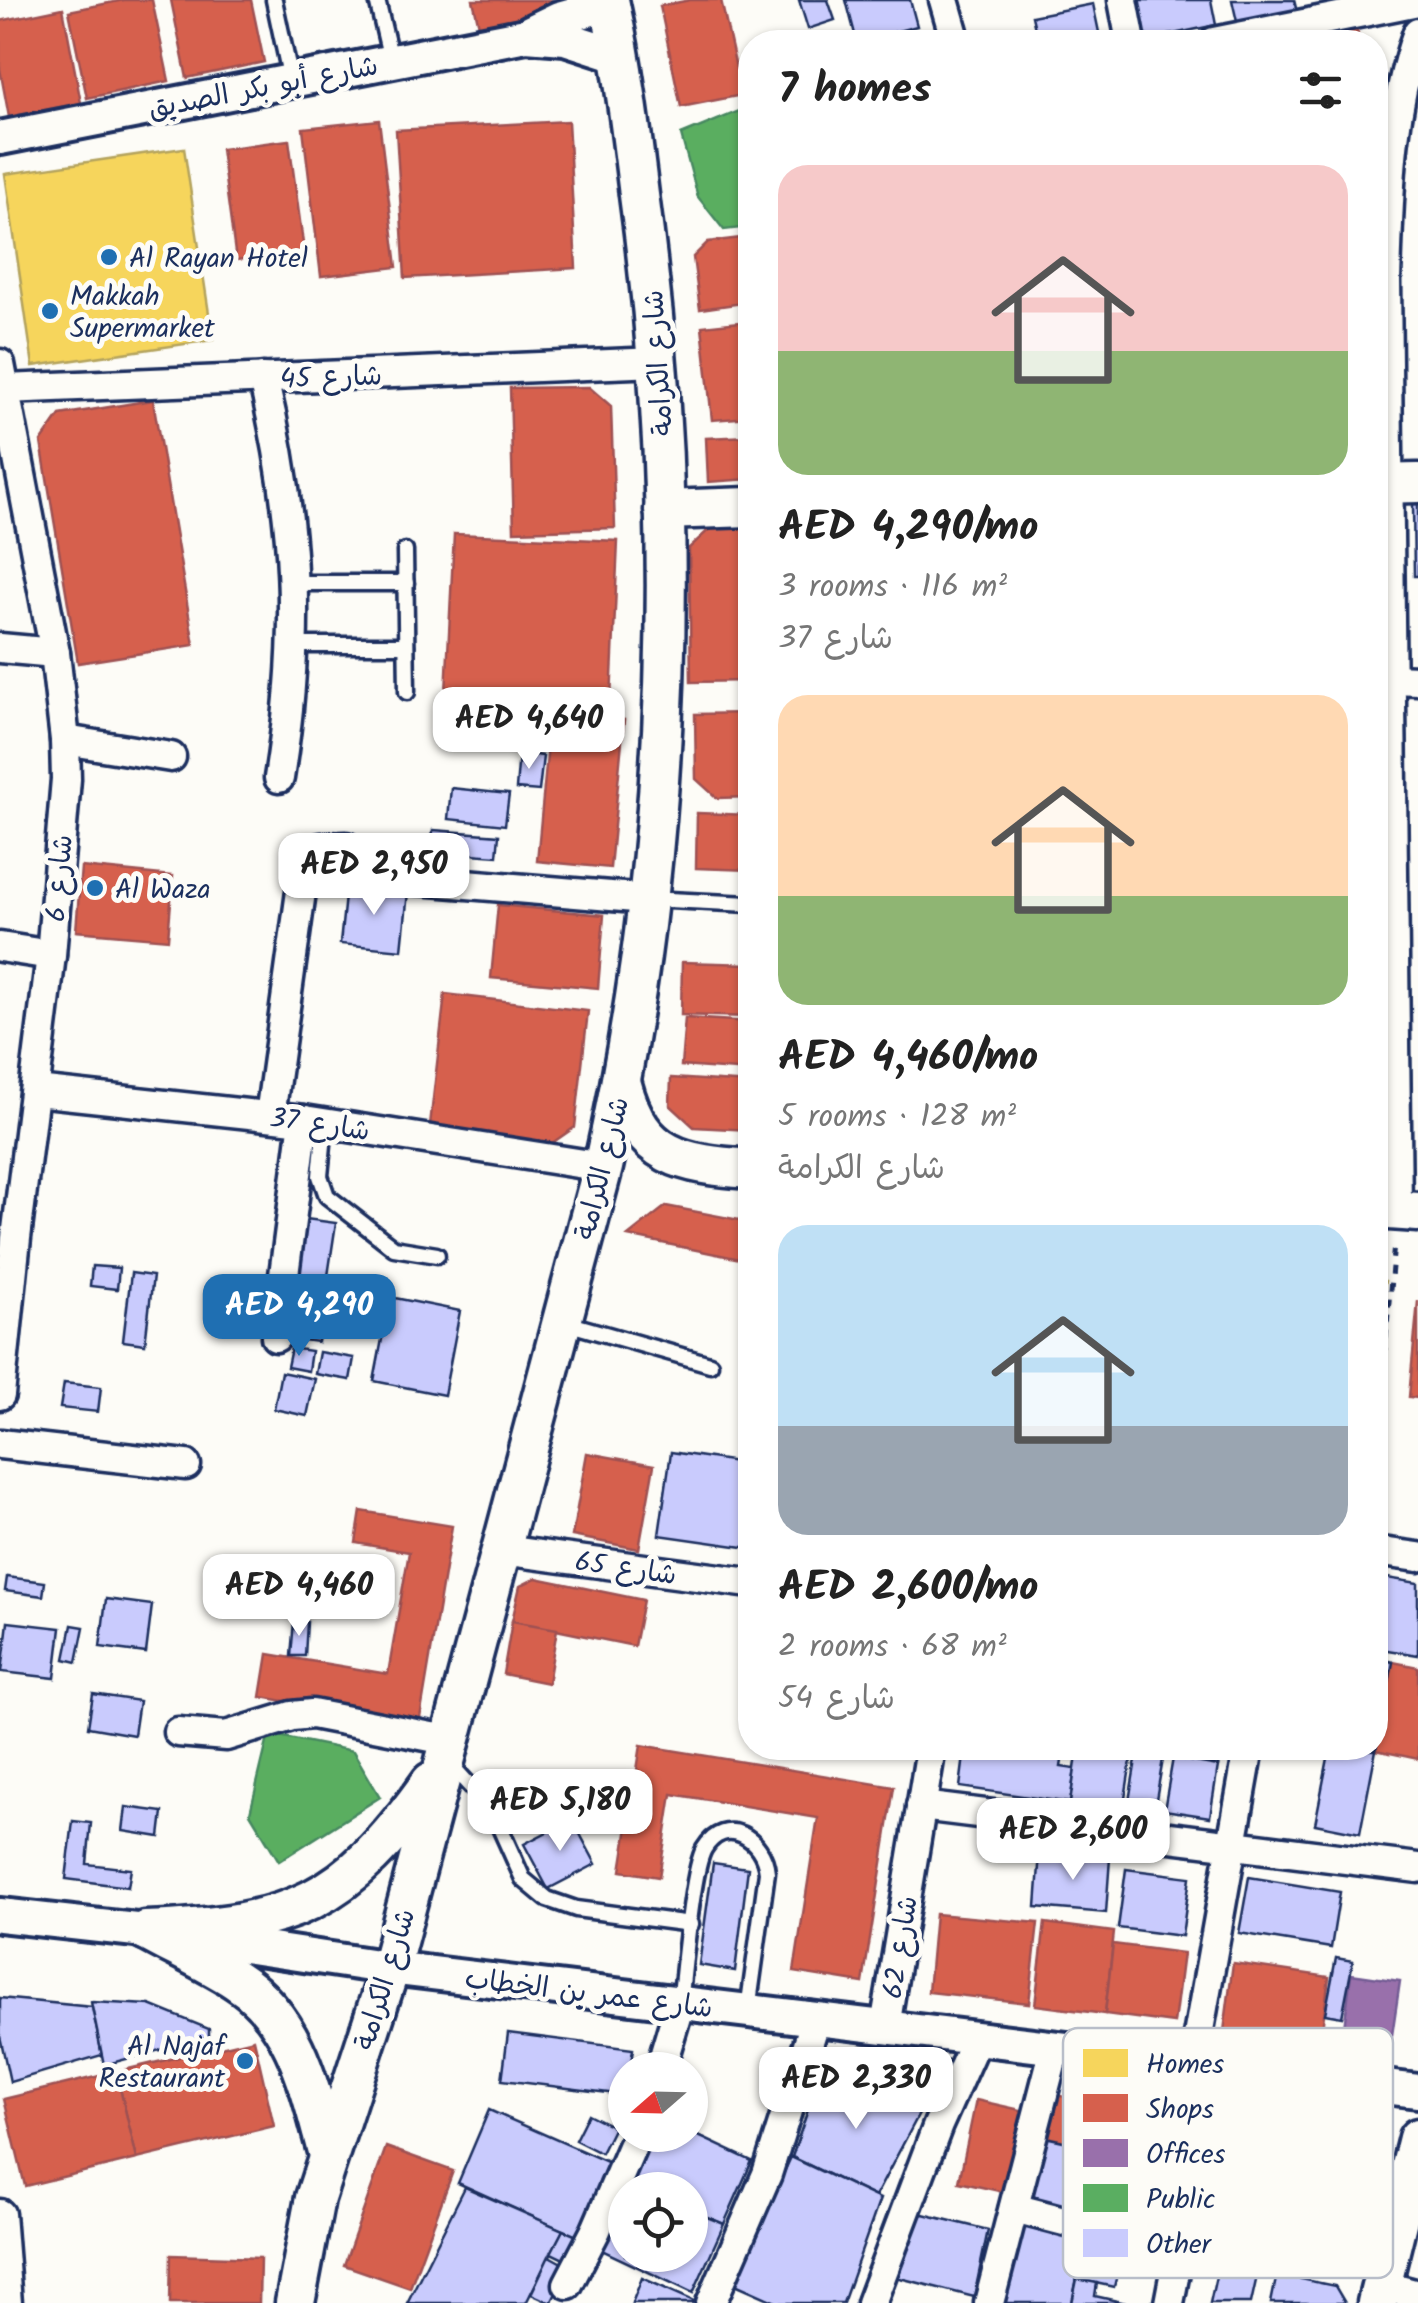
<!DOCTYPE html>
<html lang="en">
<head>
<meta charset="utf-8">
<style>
	:root { --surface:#fff; --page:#f6f6f6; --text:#222; --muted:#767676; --accent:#1f6fb2 }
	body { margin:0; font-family:Kalam,"Playpen Sans Arabic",sans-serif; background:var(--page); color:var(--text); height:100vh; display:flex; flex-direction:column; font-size:38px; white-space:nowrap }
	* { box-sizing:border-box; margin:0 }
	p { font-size:32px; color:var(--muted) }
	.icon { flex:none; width:55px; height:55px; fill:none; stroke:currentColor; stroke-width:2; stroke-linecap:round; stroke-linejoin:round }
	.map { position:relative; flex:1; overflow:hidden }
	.panel { position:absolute; left:738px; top:30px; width:650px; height:1730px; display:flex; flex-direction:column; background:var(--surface); border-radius:40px; box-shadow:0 2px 8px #0004 }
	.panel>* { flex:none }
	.needle { width:65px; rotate:250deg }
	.controls { position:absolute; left:608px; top:2052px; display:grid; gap:20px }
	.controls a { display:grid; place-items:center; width:100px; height:100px; border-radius:50%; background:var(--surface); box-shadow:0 2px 8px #0004; font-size:50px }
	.price { position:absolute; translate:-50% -85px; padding:0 22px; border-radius:20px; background:#fff; color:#222; font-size:32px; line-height:65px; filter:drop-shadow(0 2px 5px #0008) }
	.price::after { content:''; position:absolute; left:50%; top:60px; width:30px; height:22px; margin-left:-15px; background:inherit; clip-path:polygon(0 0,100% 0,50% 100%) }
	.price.on { background:var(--accent); color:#fff }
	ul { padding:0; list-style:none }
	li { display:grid; align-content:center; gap:20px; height:530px; padding:0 40px }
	li span { display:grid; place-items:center; height:310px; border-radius:30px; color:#555 }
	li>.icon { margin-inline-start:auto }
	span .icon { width:180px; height:180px; fill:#fffc; stroke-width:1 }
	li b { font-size:42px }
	h2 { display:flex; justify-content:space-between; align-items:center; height:120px; padding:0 40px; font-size:42px }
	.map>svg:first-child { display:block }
	.homes { fill:#f6d55c; stroke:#b4a35d; stroke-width:2.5 }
	.shops { fill:#d6604d; stroke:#9e5152; stroke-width:2.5 }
	.offices { fill:#9970ab; stroke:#735c94; stroke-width:2.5 }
	.public { fill:#5aae61; stroke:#478860; stroke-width:2.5 }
	.building { fill:#c9cbfd; stroke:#1b2f5e; stroke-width:2.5 }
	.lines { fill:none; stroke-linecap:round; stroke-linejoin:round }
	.service-casing { stroke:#1b2f5e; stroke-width:21 }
	.minor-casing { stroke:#1b2f5e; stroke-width:35 }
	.tertiary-casing { stroke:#1b2f5e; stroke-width:40 }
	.secondary-casing { stroke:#1b2f5e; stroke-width:45 }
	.path { stroke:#1b2f5e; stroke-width:5; stroke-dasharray:8 8; stroke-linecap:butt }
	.service { stroke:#fdfcf7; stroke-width:14 }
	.minor { stroke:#fdfcf7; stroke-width:28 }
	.tertiary { stroke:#fdfcf7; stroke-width:32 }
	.secondary { stroke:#fdfcf7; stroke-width:38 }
	.poi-dot { fill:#1f6fb2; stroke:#fdfcf7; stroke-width:4 }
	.labels { text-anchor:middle; stroke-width:10; stroke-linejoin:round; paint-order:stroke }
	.street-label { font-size:28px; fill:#1b2f5e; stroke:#fdfcf7 }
	.poi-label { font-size:28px; fill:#1b2f5e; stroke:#fdfcf7; text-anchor:start }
	.key { fill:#fdfcf7; stroke:#b9bec9; stroke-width:2.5 }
	.key-label { font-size:28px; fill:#1b2f5e }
</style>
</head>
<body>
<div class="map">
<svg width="1418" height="2303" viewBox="0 0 1418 2303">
	<rect width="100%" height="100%" fill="#fdfcf7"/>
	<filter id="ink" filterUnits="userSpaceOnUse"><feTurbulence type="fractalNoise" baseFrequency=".01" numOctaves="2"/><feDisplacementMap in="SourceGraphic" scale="20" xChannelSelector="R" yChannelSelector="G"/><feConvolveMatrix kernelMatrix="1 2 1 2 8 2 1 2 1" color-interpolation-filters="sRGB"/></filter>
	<g filter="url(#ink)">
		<g class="homes">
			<polygon points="184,148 213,340 33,366 5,174"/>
			<polygon points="1375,1279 1385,1281 1375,1338"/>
		</g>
		<g class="shops">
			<polygon points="124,0 152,0 169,81 87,98 69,11"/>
			<polygon points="171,0 251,0 264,62 187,78"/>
			<polygon points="473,0 568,0 569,6 479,26"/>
			<polygon points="690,0 721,0 742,95 681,107 660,6"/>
			<polygon points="63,8 81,103 9,117 0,69 0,21"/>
			<polygon points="1354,19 1360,42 1242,42"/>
			<polygon points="379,120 397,267 321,276 303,128"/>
			<polygon points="568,121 576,268 405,278 396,130"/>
			<polygon points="289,140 304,251 236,260 221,149"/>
			<polygon points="750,237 750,302 700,309 693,257 708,242"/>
			<polygon points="750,321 750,417 712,420 702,326"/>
			<polygon points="589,387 611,406 615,528 514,531 510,388"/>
			<polygon points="153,400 194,645 78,663 41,442 60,415"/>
			<polygon points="750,436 750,479 708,482 706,438"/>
			<polygon points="715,524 750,524 750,681 691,682 689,548"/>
			<polygon points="454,534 618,541 611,700 446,693"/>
			<polygon points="551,713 624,720 610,868 537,861"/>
			<polygon points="750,713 750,797 717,798 696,779 695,714"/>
			<polygon points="697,813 750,815 750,870 696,868"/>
			<polygon points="81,867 173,876 168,939 76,931"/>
			<polygon points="498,905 604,915 598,988 491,978"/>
			<polygon points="682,962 750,964 750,1017 681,1015"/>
			<polygon points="445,994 588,1011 575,1127 545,1148 429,1134"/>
			<polygon points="685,1018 750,1022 750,1071 681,1066"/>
			<polygon points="671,1078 750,1083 750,1130 694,1127 670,1105"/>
			<polygon points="666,1206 750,1222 750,1261 628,1236"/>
			<polygon points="1418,1301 1418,1398 1409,1397"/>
			<polygon points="587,1453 654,1465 639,1549 572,1536"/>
			<polygon points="361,1511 452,1526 419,1724 261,1697 268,1654 388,1674 409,1552 356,1543"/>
			<polygon points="536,1578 643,1600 634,1646 512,1621 520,1586"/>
			<polygon points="512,1621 557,1629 548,1683 503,1674"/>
			<polygon points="1393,1662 1418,1667 1418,1759 1376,1750"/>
			<polygon points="641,1745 894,1787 863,1983 794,1972 818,1818 672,1794 659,1877 621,1871"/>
			<polygon points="935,1914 1038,1923 1029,2003 928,1992"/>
			<polygon points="1045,1923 1114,1932 1105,2014 1035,2005"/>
			<polygon points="1113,1944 1183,1953 1174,2023 1105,2014"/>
			<polygon points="1233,1963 1329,1977 1319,2052 1223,2039"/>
			<polygon points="254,2039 274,2126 137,2159 116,2072"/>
			<polygon points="116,2072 137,2159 25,2186 4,2099"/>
			<polygon points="1051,2094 1116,2108 1107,2150 1042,2136"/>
			<polygon points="976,2100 1025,2111 1008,2193 959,2182"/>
			<polygon points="386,2147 453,2171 410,2288 344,2265"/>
			<polygon points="171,2255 260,2258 259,2303 170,2303"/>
		</g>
		<polygon class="offices" points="1351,1974 1400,1981 1391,2042 1343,2036"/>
		<g class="public">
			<polygon points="744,109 750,122 750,227 724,230 698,197 681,135"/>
			<polygon points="269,1734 353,1751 380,1797 279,1861 250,1813"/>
		</g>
		<g class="building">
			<polygon points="799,0 828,0 835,20 808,29"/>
			<polygon points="846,0 910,0 917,26 857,42"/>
			<polygon points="1137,0 1211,0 1216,25 1145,40"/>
			<polygon points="1232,0 1294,0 1297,12 1238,26"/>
			<polygon points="1093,4 1101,42 1038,42 1032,16"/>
			<polygon points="1413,504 1418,504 1418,576 1414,576"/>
			<polygon points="518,729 542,731 541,749 516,747"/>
			<polygon points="519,753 543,756 539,791 516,789"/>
			<polygon points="451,788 509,794 505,825 448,819"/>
			<polygon points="433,830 499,835 497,856 431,851"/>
			<polygon points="346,886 408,892 402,950 340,944"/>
			<polygon points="306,1219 336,1223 318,1342 289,1338"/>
			<polygon points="92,1266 119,1268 117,1289 90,1286"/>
			<polygon points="131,1273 153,1276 145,1344 123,1341"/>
			<polygon points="390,1297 460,1311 444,1395 374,1381"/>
			<polygon points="291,1348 311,1351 308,1371 287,1367"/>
			<polygon points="319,1352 354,1358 350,1380 315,1374"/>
			<polygon points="281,1372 315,1379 307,1416 274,1409"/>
			<polygon points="64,1383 101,1387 98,1412 60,1408"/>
			<polygon points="671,1452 750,1464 750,1548 659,1535"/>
			<polygon points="1375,1576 1418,1583 1418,1655 1375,1648"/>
			<polygon points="7,1577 45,1582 43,1596 5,1591"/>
			<polygon points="106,1599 152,1605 146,1653 100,1647"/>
			<polygon points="294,1621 307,1622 305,1656 291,1656"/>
			<polygon points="8,1622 61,1628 55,1678 2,1672"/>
			<polygon points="72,1625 84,1627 77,1662 65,1659"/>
			<polygon points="1375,1658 1393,1662 1376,1750 1362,1748 1375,1748"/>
			<polygon points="93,1694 139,1701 134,1735 88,1727"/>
			<polygon points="965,1748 1064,1748 1061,1767 1075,1769 1070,1803 960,1787"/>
			<polygon points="1078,1748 1133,1748 1123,1811 1070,1803"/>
			<polygon points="1138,1748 1165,1748 1155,1805 1129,1801"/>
			<polygon points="1165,1748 1221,1748 1218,1766 1163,1757"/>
			<polygon points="1330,1748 1376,1750 1360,1833 1315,1824"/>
			<polygon points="1173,1758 1218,1766 1210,1817 1164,1810"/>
			<polygon points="126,1807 163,1812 160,1837 123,1831"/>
			<polygon points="572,1819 596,1864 548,1889 524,1844"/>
			<polygon points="73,1821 91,1823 87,1864 131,1869 128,1887 66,1879"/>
			<polygon points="1040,1852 1110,1858 1106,1913 1036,1907"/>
			<polygon points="713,1863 748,1868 735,1971 699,1965"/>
			<polygon points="1126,1869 1190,1877 1182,1936 1118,1928"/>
			<polygon points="1249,1877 1340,1892 1331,1948 1239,1933"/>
			<polygon points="1336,1958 1353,1961 1342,2017 1325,2014"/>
			<polygon points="0,1998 92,2007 102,2055 10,2082 0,2036"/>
			<polygon points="91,2002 150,2005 209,2029 209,2037 104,2065"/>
			<polygon points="508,2033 633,2049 630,2070 625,2070 625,2095 502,2080"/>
			<polygon points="818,2080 928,2097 875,2197 792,2157"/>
			<polygon points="489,2110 612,2164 580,2238 458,2183"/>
			<polygon points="588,2114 614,2127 601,2153 575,2140"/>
			<polygon points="690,2132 752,2161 724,2224 690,2210 690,2190 640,2190 621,2182 640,2135 690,2135"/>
			<polygon points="1036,2135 1113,2152 1098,2220 1023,2203"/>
			<polygon points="791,2157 880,2199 843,2303 778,2303 733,2283"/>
			<polygon points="621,2182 640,2190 625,2190 625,2255 690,2255 690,2210 724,2224 693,2293 593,2246"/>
			<polygon points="465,2187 563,2230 526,2303 407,2303"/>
			<polygon points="923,2214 988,2230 974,2297 892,2276 911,2219"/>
			<polygon points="1013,2222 1085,2237 1072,2303 993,2303"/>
			<polygon points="563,2230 584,2239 572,2263 551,2253"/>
			<polygon points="1085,2237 1124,2245 1114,2287 1077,2279"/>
			<polygon points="549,2256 569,2267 551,2303 531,2294"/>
			<polygon points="1218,2267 1257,2276 1251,2303 1210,2303"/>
			<polygon points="1277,2274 1335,2286 1345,2303 1271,2303"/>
			<polygon points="642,2278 694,2301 694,2303 632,2303"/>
			<polygon points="1077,2279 1097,2283 1095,2296 1126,2303 1072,2303"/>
		</g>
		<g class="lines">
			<g class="service-casing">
				<g id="service">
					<polyline points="274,0 291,80"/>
					<polyline points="377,0 391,60"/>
					<polyline points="405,551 407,692"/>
					<polyline points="294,583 406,583"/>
					<polyline points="295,645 406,645"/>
					<polyline points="648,899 750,904"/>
					<polyline points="325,1124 320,1176 327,1196 394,1248 437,1255"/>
					<polyline points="563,1322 710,1364"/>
					<polyline points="450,1764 492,1810 523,1879 547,1899 576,1909 691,1924"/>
					<path d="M680 2003C684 1972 692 1870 704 1849 725 1814 764 1838 767 1872L748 2010"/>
				</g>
			</g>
			<g class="minor-casing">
				<g id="minor">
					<polyline points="944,0 956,42"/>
					<polyline points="1123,0 1131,42"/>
					<polyline points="1214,42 1418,1"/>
					<polyline points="0,364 55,653 65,740 66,779 51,955 16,1238 0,1395"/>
					<path d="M263 378C297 522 302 633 279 778"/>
					<polyline points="5,389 658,362"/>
					<polyline points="0,648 55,653"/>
					<polyline points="1393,679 1418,680"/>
					<polyline points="65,740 171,757"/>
					<polyline points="0,947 51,955"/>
					<polyline points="36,1091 304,1120 603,1167"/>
					<polyline points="270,1116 303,877 305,866 321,848 346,847 406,879 647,899"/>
					<path d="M1397 1210 1386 280C1389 195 1389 113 1418 32"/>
					<polyline points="276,1337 304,1120"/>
					<polyline points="0,1444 186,1465"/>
					<polyline points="502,1550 750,1583"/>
					<polyline points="1375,1551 1418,1557"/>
					<polyline points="178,1732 226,1736 292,1716 312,1714 452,1741"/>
					<polyline points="921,1806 1418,1868"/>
					<polyline points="885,2027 931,1748"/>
					<polyline points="1193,2064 1249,1748"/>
					<polyline points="660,2070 680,2003"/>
					<polyline points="1014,2208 1179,2251"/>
					<polyline points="0,2214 7,2303"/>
					<polyline points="568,2284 596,2230 637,2135"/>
					<polyline points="1381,2285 1418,2295"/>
					<polyline points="711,2303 767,2174 816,2019"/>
					<polyline points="871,2303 938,2125 977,2038"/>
					<polyline points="989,2303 1055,2048"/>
					<polyline points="1169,2303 1179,2251 1225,2068"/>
				</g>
			</g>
			<g class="tertiary-casing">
				<g id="tertiary">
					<polyline points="530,32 559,18 610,4"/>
					<polyline points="0,138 526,35 565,38 621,56"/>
					<polyline points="0,1915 145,1931 390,1968 1418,2091"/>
				</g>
			</g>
			<g class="secondary-casing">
				<g id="secondary">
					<polyline points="1375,484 1418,483"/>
					<polyline points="664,510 750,507"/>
					<path d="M622 1085C641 1158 682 1164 750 1169"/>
					<polyline points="1375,1209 1418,1212"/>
					<path d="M145 1931C292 1925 345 1904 431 1782"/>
					<path d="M148 1932C177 1948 208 1962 236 1980 297 2019 310 2090 328 2155"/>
					<path d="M295 2303 315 2198 390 1968 603 1167C674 851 683 516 639 195 631 129 623 64 609 0"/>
					<polyline points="1377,2303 1418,2138"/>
				</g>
			</g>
			<polyline class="path" points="1375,1466 1394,1243"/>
			<use href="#service" class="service"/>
			<use href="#minor" class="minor"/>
			<use href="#tertiary" class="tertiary"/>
			<use href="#secondary" class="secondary"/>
		</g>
	</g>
	<g class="poi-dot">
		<circle cx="109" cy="257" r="10"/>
		<circle cx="50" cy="311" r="10"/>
		<circle cx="95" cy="888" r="10"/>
		<circle cx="245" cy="2061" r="10"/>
	</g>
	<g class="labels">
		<g class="street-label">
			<text transform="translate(263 86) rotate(-11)" y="10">شارع أبو بكر الصديق</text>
			<text transform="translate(657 363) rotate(-94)" y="10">شارع الكرامة</text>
			<text transform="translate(331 376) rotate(-2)" y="10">شارع 45</text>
			<text transform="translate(58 878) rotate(-85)" y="10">شارع 6</text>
			<text transform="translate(320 1123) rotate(8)" y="10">شارع 37</text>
			<text transform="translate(601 1168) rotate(-76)" y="10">شارع الكرامة</text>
			<text transform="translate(626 1567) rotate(8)" y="10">شارع 65</text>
			<text transform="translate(899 1947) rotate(-81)" y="10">شارع 62</text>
			<text transform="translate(384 1979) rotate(-73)" y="10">شارع الكرامة</text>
			<text transform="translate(589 1992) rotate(7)" y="10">شارع عمر بن الخطاب</text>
		</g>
		<g class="poi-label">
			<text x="129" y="267">Al Rayan Hotel</text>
			<text x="70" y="305">Makkah<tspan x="70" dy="32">Supermarket</tspan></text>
			<text x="115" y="898">Al Waza</text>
			<text x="225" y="2055" text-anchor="end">Al Najaf<tspan x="225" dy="32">Restaurant</tspan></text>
		</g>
	</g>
	<rect x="1063" y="2028" width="330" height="250" rx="15" class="key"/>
	<rect x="1083" y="2049" width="45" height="28" fill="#f6d55c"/>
	<rect x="1083" y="2094" width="45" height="28" fill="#d6604d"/>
	<rect x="1083" y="2139" width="45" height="28" fill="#9970ab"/>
	<rect x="1083" y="2184" width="45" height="28" fill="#5aae61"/>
	<rect x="1083" y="2229" width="45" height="28" fill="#c9cbfd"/>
	<g class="key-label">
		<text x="1146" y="2073">Homes</text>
		<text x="1146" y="2118">Shops</text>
		<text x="1146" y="2163">Offices</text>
		<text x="1146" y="2208">Public</text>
		<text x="1146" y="2253">Other</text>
	</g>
</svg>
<div class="controls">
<a><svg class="needle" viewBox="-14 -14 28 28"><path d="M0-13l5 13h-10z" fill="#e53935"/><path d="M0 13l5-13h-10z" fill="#767676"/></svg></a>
<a><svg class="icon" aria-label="locate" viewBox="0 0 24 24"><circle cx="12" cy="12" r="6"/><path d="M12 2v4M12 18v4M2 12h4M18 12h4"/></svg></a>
</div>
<b class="price" style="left:529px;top:772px">AED 4,640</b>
<b class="price" style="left:374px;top:918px">AED 2,950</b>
<b class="price on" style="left:299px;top:1359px">AED 4,290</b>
<b class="price" style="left:299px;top:1639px">AED 4,460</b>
<b class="price" style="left:560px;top:1854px">AED 5,180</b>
<b class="price" style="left:1073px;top:1883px">AED 2,600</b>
<b class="price" style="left:856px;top:2132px">AED 2,330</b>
<section class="panel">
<h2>7 homes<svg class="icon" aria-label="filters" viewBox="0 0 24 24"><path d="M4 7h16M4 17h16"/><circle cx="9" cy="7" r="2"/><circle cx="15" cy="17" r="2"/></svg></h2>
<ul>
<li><span style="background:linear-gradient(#f6c9c9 60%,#8fb573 0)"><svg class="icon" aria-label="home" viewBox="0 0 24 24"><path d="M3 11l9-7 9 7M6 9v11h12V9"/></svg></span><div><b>AED 4,290/mo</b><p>3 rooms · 116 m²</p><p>شارع 37</p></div></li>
<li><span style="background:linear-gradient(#ffd9b3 65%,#8fb573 0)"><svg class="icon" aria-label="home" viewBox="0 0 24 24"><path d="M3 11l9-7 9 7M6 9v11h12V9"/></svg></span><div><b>AED 4,460/mo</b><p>5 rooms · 128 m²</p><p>شارع الكرامة</p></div></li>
<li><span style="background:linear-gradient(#bfe0f5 65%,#9aa5b1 0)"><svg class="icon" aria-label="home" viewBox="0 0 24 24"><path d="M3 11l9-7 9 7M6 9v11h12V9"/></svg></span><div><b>AED 2,600/mo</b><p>2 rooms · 68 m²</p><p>شارع 54</p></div></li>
</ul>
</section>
</div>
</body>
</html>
